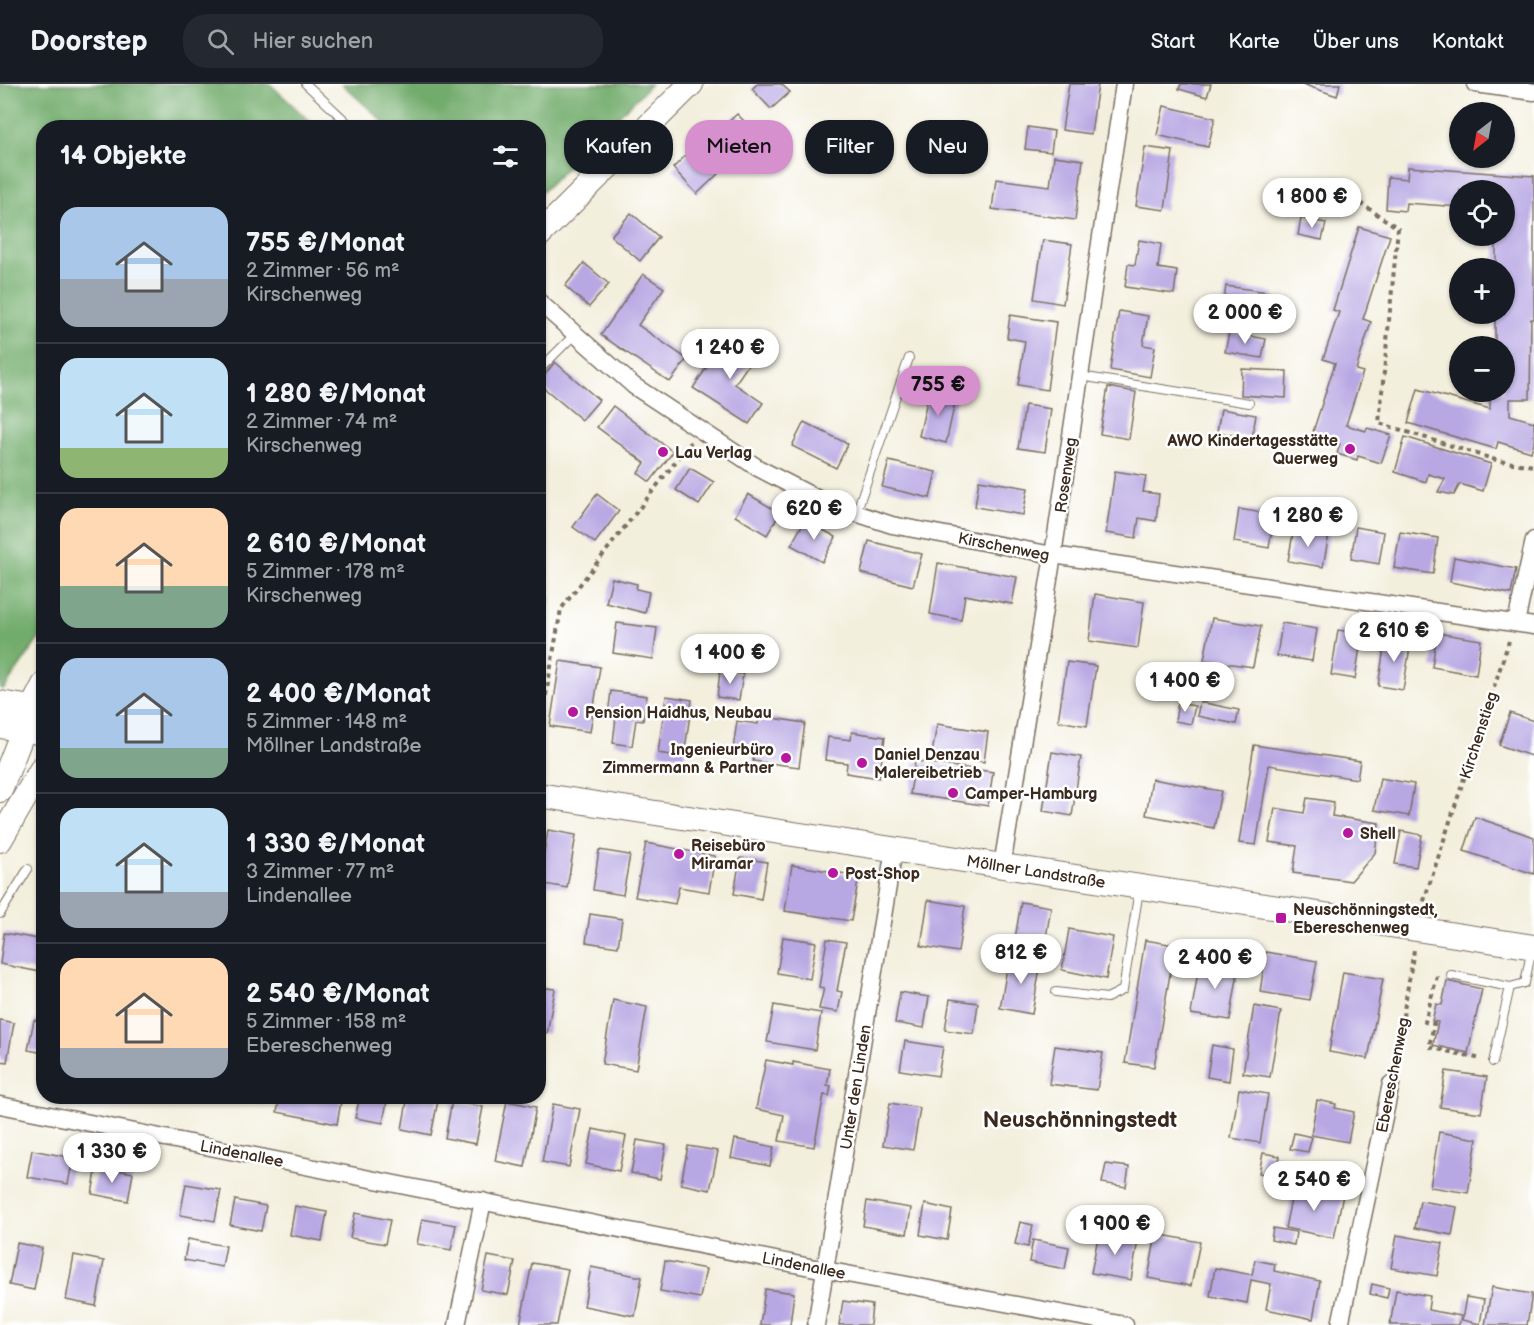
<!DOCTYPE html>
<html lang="de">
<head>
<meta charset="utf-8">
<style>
	:root { --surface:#171b24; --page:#242831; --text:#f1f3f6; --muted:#9ea1a6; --line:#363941; --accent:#d690ce }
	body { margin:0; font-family:"Balsamiq Sans",sans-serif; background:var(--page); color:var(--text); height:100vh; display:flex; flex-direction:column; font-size:22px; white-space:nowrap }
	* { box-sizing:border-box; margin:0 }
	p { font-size:20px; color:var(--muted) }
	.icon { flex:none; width:33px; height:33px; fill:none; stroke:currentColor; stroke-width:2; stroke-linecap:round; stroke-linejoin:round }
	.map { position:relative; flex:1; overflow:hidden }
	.details { position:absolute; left:36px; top:36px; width:510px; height:984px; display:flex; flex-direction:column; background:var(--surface); border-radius:24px; box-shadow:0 2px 4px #0004 }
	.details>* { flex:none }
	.top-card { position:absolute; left:564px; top:36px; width:570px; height:54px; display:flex; gap:12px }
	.needle { width:39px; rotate:211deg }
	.controls { position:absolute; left:1449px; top:18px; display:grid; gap:12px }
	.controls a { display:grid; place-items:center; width:66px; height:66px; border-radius:50%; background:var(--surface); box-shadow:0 2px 4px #0004; font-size:30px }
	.price { position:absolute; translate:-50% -51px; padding:0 14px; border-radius:21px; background:#fff; color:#222; font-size:20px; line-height:39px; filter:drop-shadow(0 2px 3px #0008) }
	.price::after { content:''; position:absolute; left:50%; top:36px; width:18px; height:14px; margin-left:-9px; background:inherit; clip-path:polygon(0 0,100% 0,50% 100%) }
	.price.active { background:var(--accent); color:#111 }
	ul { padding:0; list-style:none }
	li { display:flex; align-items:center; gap:18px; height:150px; padding:0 24px }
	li+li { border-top:2px solid var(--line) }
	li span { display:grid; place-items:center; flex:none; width:168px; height:120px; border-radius:18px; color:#555 }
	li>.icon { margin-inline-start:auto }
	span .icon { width:72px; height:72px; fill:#fffc; stroke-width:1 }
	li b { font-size:26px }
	h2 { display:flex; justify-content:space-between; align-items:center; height:72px; padding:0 24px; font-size:26px }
	.pill { padding:0 21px; border-radius:24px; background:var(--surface); box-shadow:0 2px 4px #0004; font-size:21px; line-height:54px }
	.pill.active { background:var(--accent); color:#111 }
	header { display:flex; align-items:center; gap:36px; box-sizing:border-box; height:84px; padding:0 30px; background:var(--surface); border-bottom:2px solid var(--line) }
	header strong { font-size:28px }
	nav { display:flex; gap:33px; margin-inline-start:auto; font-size:21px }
	.search { width:420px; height:54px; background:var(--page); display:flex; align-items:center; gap:15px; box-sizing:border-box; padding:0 21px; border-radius:24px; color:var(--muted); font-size:22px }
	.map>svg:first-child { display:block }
	.green { fill:#8dc87d; stroke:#64794e; stroke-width:1.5 }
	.forest { fill:#72ac6c; stroke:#566b45; stroke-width:1.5 }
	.building { fill:#b7a7e3 }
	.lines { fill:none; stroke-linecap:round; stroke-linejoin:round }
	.service-casing { stroke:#7b6f61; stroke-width:10 }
	.minor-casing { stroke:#7b6f61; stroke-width:19 }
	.secondary-casing { stroke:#7b6f61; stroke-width:26 }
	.path { stroke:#7b6f61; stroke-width:4; stroke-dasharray:4.5 4.5; stroke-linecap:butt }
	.service { stroke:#fff; stroke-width:8 }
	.minor { stroke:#fff; stroke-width:16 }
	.secondary { stroke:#fff; stroke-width:24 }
	.poi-dot { fill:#b5179e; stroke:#fff; stroke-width:2 }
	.labels { text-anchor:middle; stroke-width:5; stroke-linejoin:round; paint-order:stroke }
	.poi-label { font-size:16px; font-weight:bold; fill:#3b2a1e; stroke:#fff; text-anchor:start }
	.street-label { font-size:16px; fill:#3b2a1e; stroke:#fff }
	.district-label { font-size:22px; font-weight:bold; fill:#3b2a1e; stroke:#fff }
</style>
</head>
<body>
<header>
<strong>Doorstep</strong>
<div class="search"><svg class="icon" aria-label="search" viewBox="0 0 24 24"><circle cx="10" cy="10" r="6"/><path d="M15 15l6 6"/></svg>Hier suchen</div>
<nav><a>Start</a><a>Karte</a><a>Über uns</a><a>Kontakt</a></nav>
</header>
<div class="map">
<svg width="1534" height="1241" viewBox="0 0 1534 1241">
	<rect width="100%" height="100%" fill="#fff"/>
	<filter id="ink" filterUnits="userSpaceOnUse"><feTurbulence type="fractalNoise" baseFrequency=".0167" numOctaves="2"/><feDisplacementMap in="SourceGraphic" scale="12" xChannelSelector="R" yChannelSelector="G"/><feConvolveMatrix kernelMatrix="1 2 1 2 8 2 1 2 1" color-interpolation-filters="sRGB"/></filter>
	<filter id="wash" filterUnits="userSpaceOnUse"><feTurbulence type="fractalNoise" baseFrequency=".008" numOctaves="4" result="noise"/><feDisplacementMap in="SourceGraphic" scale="24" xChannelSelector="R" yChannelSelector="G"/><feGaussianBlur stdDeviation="1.35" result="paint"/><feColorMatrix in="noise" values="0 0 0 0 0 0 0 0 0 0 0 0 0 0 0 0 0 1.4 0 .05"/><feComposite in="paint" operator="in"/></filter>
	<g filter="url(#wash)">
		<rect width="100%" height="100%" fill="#f3efdd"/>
		<polygon class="green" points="539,505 550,513 539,545"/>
		<g class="forest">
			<polygon points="0,0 270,0 316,43 44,44 43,549 4,605 0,605"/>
			<polygon points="342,0 651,0 539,111 538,44 389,43"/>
		</g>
		<g id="blocks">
			<g class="building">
				<polygon points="757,0 781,0 790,8 771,25 752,5"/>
				<polygon points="1069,0 1098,0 1091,50 1062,46"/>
				<polygon points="1181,0 1211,0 1207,13 1179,5"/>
				<polygon points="1302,0 1340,0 1337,12"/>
				<polygon points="1164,22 1215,34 1208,63 1157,51"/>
				<polygon points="737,30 754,47 758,43 774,61 752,82 735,64 732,68 715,50"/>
				<polygon points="1028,43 1054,47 1051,68 1025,65"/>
				<polygon points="694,63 719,89 697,110 673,84"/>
				<polygon points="1145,63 1173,67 1165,126 1136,122"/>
				<polygon points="1054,72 1083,76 1075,136 992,125 996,95 1050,102"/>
				<polygon points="1408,83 1534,92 1534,235 1531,235 1530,315 1510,315 1510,331 1534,338 1534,358 1531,368 1498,358 1496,365 1408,339 1418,305 1490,325 1490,308 1504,308 1504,262 1495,262 1495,230 1504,230 1504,184 1496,184 1496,152 1504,152 1504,106 1460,106 1460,123 1406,119 1405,127 1386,125 1388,93 1407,95"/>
				<polygon points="631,129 659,153 640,177 611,152"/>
				<polygon points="1301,134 1326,139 1322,156 1298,151"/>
				<polygon points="1359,143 1390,152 1363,235 1371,238 1356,286 1363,288 1346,341 1366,347 1367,344 1391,351 1381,379 1358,372 1357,376 1337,370 1340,360 1312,351 1335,279 1323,275 1339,228 1333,226"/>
				<polygon points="1043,156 1072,160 1063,220 1034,215"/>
				<polygon points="1139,156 1161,160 1158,184 1177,187 1174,210 1125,203 1128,180 1135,181"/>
				<polygon points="584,179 609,200 589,223 565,202"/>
				<polygon points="643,190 664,204 638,241 687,275 670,298 601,251"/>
				<polygon points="1226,202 1274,209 1270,235 1222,228"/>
				<polygon points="1119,227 1148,232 1143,261 1155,263 1150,293 1110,286"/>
				<polygon points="1010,231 1056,238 1047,306 1018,301 1025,257 1007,254"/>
				<polygon points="1229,248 1266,255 1262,274 1225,268"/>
				<polygon points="728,251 756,269 735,300 763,319 749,340 693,304"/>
				<polygon points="555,278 599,316 582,336 538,299"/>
				<polygon points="1242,285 1287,287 1286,314 1241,311"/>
				<polygon points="1108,303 1136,308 1129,355 1100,350"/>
				<polygon points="929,308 956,314 946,359 919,352"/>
				<polygon points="1025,321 1051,325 1045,368 1018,364"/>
				<polygon points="613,322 673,368 650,398 638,389 645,379 597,343"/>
				<polygon points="1221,325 1256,331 1252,354 1217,348"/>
				<polygon points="804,338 848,360 836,384 792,362"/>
				<polygon points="1405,353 1491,380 1483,407 1460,400 1454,411 1438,408 1445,395 1428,390 1426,398 1395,388"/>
				<polygon points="889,377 936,388 930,414 882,403"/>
				<polygon points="690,384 714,398 699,421 676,406"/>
				<polygon points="1115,387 1146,392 1143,408 1159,410 1156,437 1139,434 1136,454 1106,449"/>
				<polygon points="979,396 1028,404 1023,431 975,423"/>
				<polygon points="597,410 619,427 595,459 573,443"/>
				<polygon points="748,410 780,429 767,451 735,432"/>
				<polygon points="1239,425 1274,431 1269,464 1234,458"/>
				<polygon points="805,436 836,453 822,478 791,461"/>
				<polygon points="1356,443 1384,448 1379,480 1351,475"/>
				<polygon points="1294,444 1329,450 1323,483 1288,477"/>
				<polygon points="1400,448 1438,454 1433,490 1394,484"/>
				<polygon points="869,457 922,470 913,502 861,489"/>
				<polygon points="1454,473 1516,485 1511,510 1450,498"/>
				<polygon points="938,479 1017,493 1012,520 965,511 961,536 930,530"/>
				<polygon points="612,494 637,500 636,505 649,508 645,529 606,519"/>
				<polygon points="1095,510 1144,518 1138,564 1089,557"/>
				<polygon points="1212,534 1261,542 1253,583 1204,576"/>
				<polygon points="617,539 657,544 653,575 613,569"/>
				<polygon points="1282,539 1317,545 1312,577 1277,572"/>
				<polygon points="1338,546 1362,550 1355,595 1331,591"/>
				<polygon points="1437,549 1481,556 1476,591 1432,583"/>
				<polygon points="1386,552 1411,557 1403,606 1378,602"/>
				<polygon points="560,577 600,583 590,648 550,642"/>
				<polygon points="1067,578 1096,582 1087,642 1058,637"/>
				<polygon points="720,587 743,590 739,616 717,613"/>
				<polygon points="611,607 647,612 643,637 636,636 632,662 613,659 616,633 608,632"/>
				<polygon points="666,612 692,616 684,673 658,669"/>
				<polygon points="1200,618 1239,626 1236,640 1197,632"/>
				<polygon points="1178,619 1195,622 1191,640 1175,637"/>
				<polygon points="1510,629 1534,637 1534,673 1499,661"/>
				<polygon points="759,632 805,639 799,683 753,677 754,668 733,665 737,637 758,640"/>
				<polygon points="937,640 988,648 984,678 932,670"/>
				<polygon points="852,648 885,653 879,694 846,689 847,679 825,676 828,653 851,656"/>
				<polygon points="1254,661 1360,677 1357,695 1269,681 1256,761 1239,759"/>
				<polygon points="1052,668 1081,673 1072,732 1043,727"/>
				<polygon points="915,677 993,688 988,722 910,710"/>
				<polygon points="1380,694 1414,700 1409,732 1374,726"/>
				<polygon points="1152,695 1221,707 1214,744 1146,731"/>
				<polygon points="1307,714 1334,718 1332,732 1379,739 1375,769 1351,797 1293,789 1297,762 1269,758 1275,724 1304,729"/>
				<polygon points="1475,733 1534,753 1534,790 1464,767"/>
				<polygon points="548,746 576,751 567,804 539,799"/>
				<polygon points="1401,747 1422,751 1416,783 1395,780"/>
				<polygon points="646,759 715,772 709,808 679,803 675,820 635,813"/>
				<polygon points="599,766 630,771 623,811 593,806"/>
				<polygon points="740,774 767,778 761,815 734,810"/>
				<polygon points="792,781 859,792 851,837 785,827"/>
				<polygon points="928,816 965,822 958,868 921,862"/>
				<polygon points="1021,818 1051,823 1044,866 1014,861"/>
				<polygon points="590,830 622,835 618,863 586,858"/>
				<polygon points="1069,845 1113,853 1106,895 1062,886"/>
				<polygon points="4,849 44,856 44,871 40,888 0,880"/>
				<polygon points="783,853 816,858 810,895 777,889"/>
				<polygon points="827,855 846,858 837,907 842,908 838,928 819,925 824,904 819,903"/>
				<polygon points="1145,856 1175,861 1154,983 1125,979"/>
				<polygon points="1266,868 1317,877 1310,916 1260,908"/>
				<polygon points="1009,873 1041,878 1032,930 1000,924"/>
				<polygon points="1200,875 1239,882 1230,936 1191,930"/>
				<polygon points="1343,888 1383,895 1368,975 1329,968"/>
				<polygon points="1447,897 1482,905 1468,969 1433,961 1438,938 1432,937 1436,920 1442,921"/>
				<polygon points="538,903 555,905 547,950 538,948"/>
				<polygon points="900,908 929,913 924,944 895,939"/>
				<polygon points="950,915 978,919 974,950 945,946"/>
				<polygon points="613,916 647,923 636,986 602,980"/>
				<polygon points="774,921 821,929 815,966 767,958"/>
				<polygon points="1254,922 1281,927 1270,993 1243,989"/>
				<polygon points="0,936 14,939 7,978 0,977"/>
				<polygon points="34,936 44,938 44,969 28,966"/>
				<polygon points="905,957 943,963 938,992 900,986"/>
				<polygon points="1212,961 1233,965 1229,997 1207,993"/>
				<polygon points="1055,962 1103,969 1097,1006 1049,1000"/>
				<polygon points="766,976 793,981 793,978 830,985 827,1001 831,1002 829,1012 824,1011 814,1063 779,1057 784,1031 756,1025"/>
				<polygon points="1446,987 1487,993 1481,1029 1440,1023"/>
				<polygon points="1239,1005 1268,1010 1260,1059 1231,1054"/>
				<polygon points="236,1012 264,1012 262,1019"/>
				<polygon points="280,1012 342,1012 337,1040 277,1028"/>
				<polygon points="360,1012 388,1012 383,1039 355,1034"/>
				<polygon points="408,1012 439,1012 431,1051 402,1045"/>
				<polygon points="1317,1016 1336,1020 1335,1024 1354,1028 1348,1058 1311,1051"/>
				<polygon points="452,1017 483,1023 476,1060 445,1054"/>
				<polygon points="507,1017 536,1023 525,1083 495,1077"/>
				<polygon points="890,1019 920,1024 913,1066 883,1061"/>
				<polygon points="553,1020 580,1025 569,1083 542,1078"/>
				<polygon points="593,1045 626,1052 619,1087 586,1080"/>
				<polygon points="1439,1048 1477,1055 1468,1109 1430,1103"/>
				<polygon points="1294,1049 1312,1053 1308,1068 1290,1065"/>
				<polygon points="735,1055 774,1063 770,1082 731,1074"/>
				<polygon points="637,1056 666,1061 660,1095 631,1089"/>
				<polygon points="688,1062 718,1067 710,1106 681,1100"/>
				<polygon points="32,1066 73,1074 68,1100 27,1093"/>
				<polygon points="1263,1069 1280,1072 1276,1093 1259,1089"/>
				<polygon points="1106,1080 1129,1083 1126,1103 1102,1099"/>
				<polygon points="97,1082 133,1089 128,1117 92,1110"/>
				<polygon points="186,1100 221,1106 215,1137 180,1131"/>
				<polygon points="1294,1101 1343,1111 1334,1154 1285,1144"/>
				<polygon points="235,1116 266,1122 261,1147 230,1141"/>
				<polygon points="867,1117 911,1124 907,1150 863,1142"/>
				<polygon points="1420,1117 1457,1123 1452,1151 1415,1144"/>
				<polygon points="925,1120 952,1126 947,1156 920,1151"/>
				<polygon points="295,1122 327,1128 322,1157 290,1151"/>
				<polygon points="355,1129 390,1136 385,1160 350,1154"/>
				<polygon points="422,1135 456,1141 451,1166 417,1160"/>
				<polygon points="1020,1138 1033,1141 1028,1163 1015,1160"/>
				<polygon points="1273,1144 1296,1148 1294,1161 1271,1156"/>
				<polygon points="1099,1148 1138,1156 1131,1196 1091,1189"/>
				<polygon points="1156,1150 1200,1158 1191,1202 1148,1194"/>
				<polygon points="1397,1151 1443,1159 1437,1192 1391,1184"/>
				<polygon points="188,1155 226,1162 222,1183 184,1176"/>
				<polygon points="1033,1156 1069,1163 1065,1185 1029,1178"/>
				<polygon points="17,1159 42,1164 34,1206 9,1201"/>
				<polygon points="74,1171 104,1177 96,1222 66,1216"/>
				<polygon points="488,1172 515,1177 508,1211 481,1206"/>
				<polygon points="1255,1176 1275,1180 1274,1187 1320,1197 1313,1235 1266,1225 1271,1200 1251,1196 1247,1219 1210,1212 1215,1184 1252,1191"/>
				<polygon points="665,1177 706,1185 700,1214 660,1207"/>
				<polygon points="532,1179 568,1185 557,1241 520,1241"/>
				<polygon points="591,1183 642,1193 635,1232 584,1222"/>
				<polygon points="1372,1200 1389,1204 1387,1214 1370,1210"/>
				<polygon points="1492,1203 1532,1210 1527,1241 1485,1241"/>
				<polygon points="765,1205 794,1209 790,1241 760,1241"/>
				<polygon points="1396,1206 1430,1212 1428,1226 1461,1232 1459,1241 1390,1241"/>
				<polygon points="1466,1213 1484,1216 1480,1240 1462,1236"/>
				<polygon points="843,1217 872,1221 870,1241 839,1241"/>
			</g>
		</g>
	</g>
	<g filter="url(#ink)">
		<use href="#blocks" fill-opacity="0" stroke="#7b6f61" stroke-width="1.5"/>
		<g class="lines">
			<g class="service-casing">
				<g id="service">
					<polyline points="306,0 353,44"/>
					<polyline points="538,287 574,251"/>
					<polyline points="1080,292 1249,319"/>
					<polyline points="856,429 909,274"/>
					<polyline points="0,830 28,785"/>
					<polyline points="1451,891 1510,903"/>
					<polyline points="1056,908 1107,914 1123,906 1139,806"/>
					<polyline points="1493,978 1510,903 1525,899 1532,863"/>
				</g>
			</g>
			<g class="minor-casing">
				<g id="minor">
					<polyline points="1475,0 1534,8"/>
					<polyline points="538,217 634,302 758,384 828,420 892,441 1053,471 1534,542"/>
					<polyline points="1516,539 1534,456"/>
					<polyline points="1002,782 1053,471 1124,0"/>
					<polyline points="0,1021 825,1186 1125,1241"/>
					<polyline points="457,1241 483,1117"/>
					<polyline points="816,1241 894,765"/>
					<polyline points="1340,1241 1391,1000"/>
				</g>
			</g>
			<g class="secondary-casing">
				<g id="secondary">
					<polyline points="538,152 691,0"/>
					<polyline points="0,619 44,626"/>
					<polyline points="0,642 44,649"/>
					<polyline points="0,706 32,624 44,601"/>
					<polyline points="538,711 1534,863"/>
					<polyline points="0,756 44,681"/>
				</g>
			</g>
			<g class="path">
				<polyline points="1360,119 1398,144 1379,339 1499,377 1534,382"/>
				<polyline points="538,656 561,525 691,358"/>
				<polyline points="1421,826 1509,557"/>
				<polyline points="1437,892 1425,938 1434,940 1429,963 1481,975"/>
				<polyline points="1394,986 1414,866"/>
			</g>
			<use href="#service" class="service"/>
			<use href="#minor" class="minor"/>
			<use href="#secondary" class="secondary"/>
		</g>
	</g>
	<g class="poi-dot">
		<circle cx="1350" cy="365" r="6"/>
		<circle cx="663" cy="368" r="6"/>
		<circle cx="573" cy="628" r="6"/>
		<circle cx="786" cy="674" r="6"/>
		<circle cx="862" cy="679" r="6"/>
		<circle cx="953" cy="709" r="6"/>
		<circle cx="1348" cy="749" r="6"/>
		<circle cx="679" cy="770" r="6"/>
		<circle cx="833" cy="789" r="6"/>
		<rect x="1275" y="828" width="12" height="12" rx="3"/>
	</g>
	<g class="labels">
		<g class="poi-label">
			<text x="1338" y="362" text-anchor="end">AWO Kindertagesstätte<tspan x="1338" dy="18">Querweg</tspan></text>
			<text x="675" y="374">Lau Verlag</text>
			<text x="585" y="634">Pension Haidhus, Neubau</text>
			<text x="774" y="671" text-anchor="end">Ingenieurbüro<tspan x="774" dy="18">Zimmermann &amp; Partner</tspan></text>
			<text x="874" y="676">Daniel Denzau<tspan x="874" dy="18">Malereibetrieb</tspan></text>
			<text x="965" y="715">Camper-Hamburg</text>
			<text x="1360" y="755">Shell</text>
			<text x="691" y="767">Reisebüro<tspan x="691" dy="18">Miramar</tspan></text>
			<text x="845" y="795">Post-Shop</text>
			<text x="1293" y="831">Neuschönningstedt,<tspan x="1293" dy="18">Ebereschenweg</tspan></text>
		</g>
		<g class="street-label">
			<text transform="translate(1065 391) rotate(-82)" y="6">Rosenweg</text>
			<text transform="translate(1004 462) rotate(11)" y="6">Kirschenweg</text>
			<text transform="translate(1478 651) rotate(-72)" y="6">Kirchenstieg</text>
			<text transform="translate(1036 787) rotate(9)" y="6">Möllner Landstraße</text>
			<text transform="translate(1392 991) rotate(-79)" y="6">Ebereschenweg</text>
			<text transform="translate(855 1003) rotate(-81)" y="6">Unter den Linden</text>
			<text transform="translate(242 1069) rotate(11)" y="6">Lindenallee</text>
			<text transform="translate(804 1181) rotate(11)" y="6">Lindenallee</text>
		</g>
		<g class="district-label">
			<text x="1080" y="1043">Neuschönningstedt</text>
		</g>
	</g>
</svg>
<div class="controls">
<a><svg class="needle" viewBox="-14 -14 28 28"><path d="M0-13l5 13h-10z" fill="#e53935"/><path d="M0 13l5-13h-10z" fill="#9ea1a6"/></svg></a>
<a><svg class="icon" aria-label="locate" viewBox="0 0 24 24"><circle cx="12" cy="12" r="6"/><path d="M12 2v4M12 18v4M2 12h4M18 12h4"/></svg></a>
<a>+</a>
<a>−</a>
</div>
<b class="price" style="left:1312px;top:145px">1 800 €</b>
<b class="price" style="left:1245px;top:261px">2 000 €</b>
<b class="price" style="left:730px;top:296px">1 240 €</b>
<b class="price active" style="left:938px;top:333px">755 €</b>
<b class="price" style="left:814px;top:457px">620 €</b>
<b class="price" style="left:1308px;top:464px">1 280 €</b>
<b class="price" style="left:1394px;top:579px">2 610 €</b>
<b class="price" style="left:730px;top:601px">1 400 €</b>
<b class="price" style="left:1185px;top:629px">1 400 €</b>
<b class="price" style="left:1021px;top:901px">812 €</b>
<b class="price" style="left:1215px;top:906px">2 400 €</b>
<b class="price" style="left:112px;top:1100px">1 330 €</b>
<b class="price" style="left:1314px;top:1128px">2 540 €</b>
<b class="price" style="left:1115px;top:1172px">1 900 €</b>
<div class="top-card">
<a class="pill">Kaufen</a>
<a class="pill active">Mieten</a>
<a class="pill">Filter</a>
<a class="pill">Neu</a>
</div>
<section class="details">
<h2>14 Objekte<svg class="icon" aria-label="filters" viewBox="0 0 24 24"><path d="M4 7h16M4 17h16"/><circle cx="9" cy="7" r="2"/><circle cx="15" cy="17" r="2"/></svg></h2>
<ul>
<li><span style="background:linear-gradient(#a9c7e8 60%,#9aa5b1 0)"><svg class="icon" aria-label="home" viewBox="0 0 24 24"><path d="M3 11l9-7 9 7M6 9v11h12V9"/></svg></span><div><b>755 €/Monat</b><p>2 Zimmer · 56 m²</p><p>Kirschenweg</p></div></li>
<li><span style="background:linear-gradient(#bfe0f5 75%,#8fb573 0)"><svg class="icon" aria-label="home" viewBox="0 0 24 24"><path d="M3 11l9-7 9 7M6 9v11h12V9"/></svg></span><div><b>1 280 €/Monat</b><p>2 Zimmer · 74 m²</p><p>Kirschenweg</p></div></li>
<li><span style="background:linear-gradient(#ffd9b3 65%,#7fa58c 0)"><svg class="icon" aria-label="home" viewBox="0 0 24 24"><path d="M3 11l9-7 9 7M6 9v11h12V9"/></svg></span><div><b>2 610 €/Monat</b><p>5 Zimmer · 178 m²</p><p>Kirschenweg</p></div></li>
<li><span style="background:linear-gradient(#a9c7e8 75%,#7fa58c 0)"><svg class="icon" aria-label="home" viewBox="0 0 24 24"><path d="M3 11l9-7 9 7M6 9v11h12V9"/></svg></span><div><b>2 400 €/Monat</b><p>5 Zimmer · 148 m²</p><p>Möllner Landstraße</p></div></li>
<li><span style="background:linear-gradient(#bfe0f5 70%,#9aa5b1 0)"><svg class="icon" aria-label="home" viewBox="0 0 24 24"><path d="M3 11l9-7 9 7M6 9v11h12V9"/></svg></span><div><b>1 330 €/Monat</b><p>3 Zimmer · 77 m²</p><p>Lindenallee</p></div></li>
<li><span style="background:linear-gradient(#ffd9b3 75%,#9aa5b1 0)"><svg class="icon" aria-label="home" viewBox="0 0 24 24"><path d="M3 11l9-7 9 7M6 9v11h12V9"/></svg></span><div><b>2 540 €/Monat</b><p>5 Zimmer · 158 m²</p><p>Ebereschenweg</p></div></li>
</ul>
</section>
</div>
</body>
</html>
